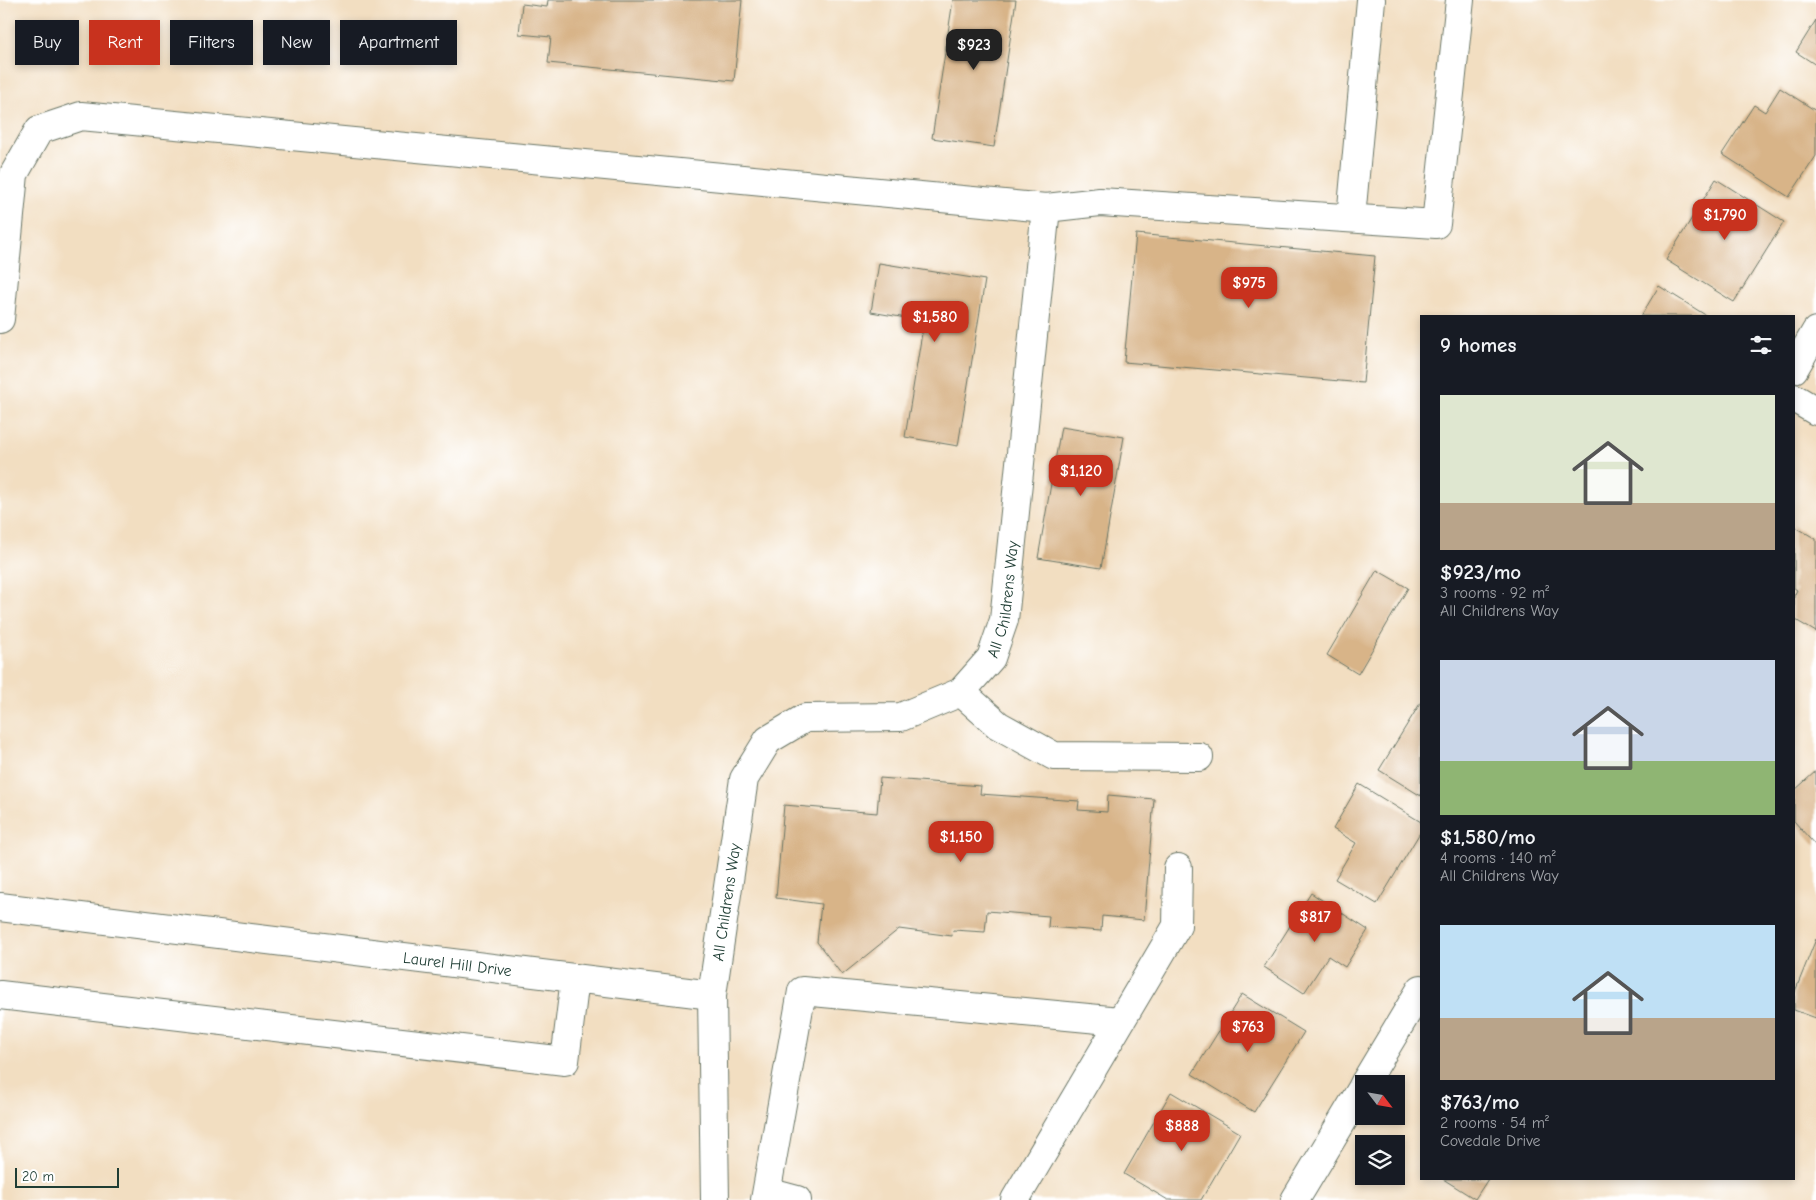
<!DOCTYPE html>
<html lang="en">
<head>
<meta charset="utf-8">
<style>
	:root { --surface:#171b24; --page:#20242c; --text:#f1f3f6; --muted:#9ea1a6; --accent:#c8321e }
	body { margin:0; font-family:"Comic Neue",sans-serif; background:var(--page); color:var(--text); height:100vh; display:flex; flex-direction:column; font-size:19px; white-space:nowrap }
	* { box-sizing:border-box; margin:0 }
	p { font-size:16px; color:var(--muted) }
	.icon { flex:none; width:28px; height:28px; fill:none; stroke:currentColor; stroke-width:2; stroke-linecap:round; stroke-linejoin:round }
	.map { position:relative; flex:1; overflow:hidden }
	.panel { position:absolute; left:1420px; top:315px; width:375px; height:865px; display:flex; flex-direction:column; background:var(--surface); border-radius:0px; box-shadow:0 2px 8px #0003 }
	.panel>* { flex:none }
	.top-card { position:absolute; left:15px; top:20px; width:475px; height:45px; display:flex; gap:10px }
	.needle { width:32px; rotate:121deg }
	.tools { position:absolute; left:1355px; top:1075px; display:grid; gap:10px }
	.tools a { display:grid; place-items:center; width:50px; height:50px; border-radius:0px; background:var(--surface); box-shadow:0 2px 8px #0003; font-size:25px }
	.scale { position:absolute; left:15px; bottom:12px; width:104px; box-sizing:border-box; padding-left:5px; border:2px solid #1f3d34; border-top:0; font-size:14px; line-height:18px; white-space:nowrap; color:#1f3d34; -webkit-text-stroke:4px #fff; paint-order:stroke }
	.price { position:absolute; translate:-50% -42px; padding:0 11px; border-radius:10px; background:var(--accent); color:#fff; font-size:16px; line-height:32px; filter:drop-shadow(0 1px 2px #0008) }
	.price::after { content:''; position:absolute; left:50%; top:30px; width:15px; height:11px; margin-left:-8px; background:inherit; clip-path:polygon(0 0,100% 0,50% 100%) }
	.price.on { background:#222; color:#fff }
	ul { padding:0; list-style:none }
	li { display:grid; align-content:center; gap:10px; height:265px; padding:0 20px }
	li span { display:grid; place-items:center; height:155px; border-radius:0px; color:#555 }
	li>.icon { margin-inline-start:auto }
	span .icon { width:90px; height:90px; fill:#fffc; stroke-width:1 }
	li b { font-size:21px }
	h2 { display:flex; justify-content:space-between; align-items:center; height:60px; padding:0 20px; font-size:21px }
	.pill { padding:0 18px; border-radius:0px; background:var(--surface); box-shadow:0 2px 8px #0003; font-size:18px; line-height:45px }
	.pill.on { background:var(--accent); color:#fff }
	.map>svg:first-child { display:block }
	.building { fill:#d8b488 }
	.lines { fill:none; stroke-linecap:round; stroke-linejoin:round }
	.minor-casing { stroke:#697565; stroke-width:30 }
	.minor { stroke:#fff; stroke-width:28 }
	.labels { text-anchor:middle; stroke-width:5; stroke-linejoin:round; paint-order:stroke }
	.street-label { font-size:16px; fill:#1f3d34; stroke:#fff }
</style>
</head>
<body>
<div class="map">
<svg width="1816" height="1200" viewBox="0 0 1816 1200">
	<rect width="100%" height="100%" fill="#fff"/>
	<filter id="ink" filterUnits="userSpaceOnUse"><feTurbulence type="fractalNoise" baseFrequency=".02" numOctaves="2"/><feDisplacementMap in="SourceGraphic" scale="10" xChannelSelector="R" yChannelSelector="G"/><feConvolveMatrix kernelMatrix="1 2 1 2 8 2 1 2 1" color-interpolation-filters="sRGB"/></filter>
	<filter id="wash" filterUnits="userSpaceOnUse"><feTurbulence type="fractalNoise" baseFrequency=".0096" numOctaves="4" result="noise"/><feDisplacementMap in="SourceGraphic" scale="20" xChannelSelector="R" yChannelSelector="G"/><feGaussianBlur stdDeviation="1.12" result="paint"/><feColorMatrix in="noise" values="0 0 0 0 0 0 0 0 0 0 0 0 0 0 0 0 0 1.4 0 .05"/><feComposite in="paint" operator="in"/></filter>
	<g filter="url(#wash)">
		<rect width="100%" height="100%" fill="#f2dec1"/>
		<g id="blocks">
			<g class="building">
				<polygon points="548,0 742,0 734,81 548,63 551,37 519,34 522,4 547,7"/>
				<polygon points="953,0 1016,0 994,147 932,138"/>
				<polygon points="1816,20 1816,65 1796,52"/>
				<polygon points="1780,88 1816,111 1816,156 1789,197 1722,154 1754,105 1765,112"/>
				<polygon points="1716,179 1784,222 1734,302 1666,260"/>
				<polygon points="1136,234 1375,256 1363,383 1124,362"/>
				<polygon points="879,263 985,280 958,446 905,437 924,321 871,312"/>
				<polygon points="1659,286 1707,316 1641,316"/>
				<polygon points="1061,427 1124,437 1101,568 1038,558"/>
				<polygon points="1794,526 1816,539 1816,632 1794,619 1794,596 1797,590 1794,588"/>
				<polygon points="1377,570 1408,588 1358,674 1327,655"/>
				<polygon points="1421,702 1421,796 1379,770"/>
				<polygon points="1816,771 1816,846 1794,821 1794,791"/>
				<polygon points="880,778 981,786 980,794 1079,801 1078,810 1107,812 1108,795 1154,799 1144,920 1102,916 1101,931 1048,927 1049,916 987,911 985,932 953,930 952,936 899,929 842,975 817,942 821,904 776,898 784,805 877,813"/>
				<polygon points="1359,784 1421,822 1421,831 1377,904 1335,879 1356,843 1333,829"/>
				<polygon points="1311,893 1368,930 1345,967 1328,956 1304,993 1264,967"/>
				<polygon points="1816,939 1816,1018 1794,1010 1794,994"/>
				<polygon points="1242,994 1304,1032 1254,1112 1192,1074"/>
				<polygon points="1171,1092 1240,1133 1201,1200 1168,1200 1124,1174"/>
				<polygon points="1443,1179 1488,1179 1475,1199"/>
			</g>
		</g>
	</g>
	<g filter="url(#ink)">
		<use href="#blocks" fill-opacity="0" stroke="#697565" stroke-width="1"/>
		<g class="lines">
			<g class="minor-casing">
				<g id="minor">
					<polyline points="1351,218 1371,0"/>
					<polyline points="0,319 14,174 39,130 81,116 1046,208 1100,202 1436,224 1460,0"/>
					<polyline points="1794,369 1816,331"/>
					<polyline points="1794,398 1816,411"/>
					<polyline points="961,692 998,725 1054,756 1199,757"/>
					<path id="s1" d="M0 907 712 995"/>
					<polyline points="0,995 565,1061 575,978"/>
					<polyline points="1364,1084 1421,989"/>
					<polyline points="767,1192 797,1200"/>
					<path id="s2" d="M715 1200 712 995 744 779 768 740 805 718 901 717 961 692 991 658 1004 620 1046 208"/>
					<polyline points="765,1200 802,991 1120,1021"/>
					<polyline points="1015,1200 1177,926 1178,868"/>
					<polyline points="1295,1200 1364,1085"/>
				</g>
			</g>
			<use href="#minor" class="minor"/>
		</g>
	</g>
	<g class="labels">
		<g class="street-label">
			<text dy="6" stroke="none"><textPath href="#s2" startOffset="779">All Childrens Way</textPath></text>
			<text dy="6" stroke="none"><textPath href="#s2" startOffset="299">All Childrens Way</textPath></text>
			<text dy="6" stroke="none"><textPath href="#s1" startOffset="461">Laurel Hill Drive</textPath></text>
		</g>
	</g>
</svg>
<div class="tools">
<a><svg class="needle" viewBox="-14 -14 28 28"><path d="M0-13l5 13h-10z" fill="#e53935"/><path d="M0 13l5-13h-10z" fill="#9ea1a6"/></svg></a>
<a><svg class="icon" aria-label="layers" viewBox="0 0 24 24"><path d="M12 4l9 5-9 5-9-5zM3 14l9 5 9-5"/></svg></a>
</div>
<div class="scale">20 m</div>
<b class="price on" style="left:974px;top:71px">$923</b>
<b class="price" style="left:1725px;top:241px">$1,790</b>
<b class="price" style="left:1249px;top:309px">$975</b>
<b class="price" style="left:935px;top:343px">$1,580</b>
<b class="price" style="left:1081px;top:497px">$1,120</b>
<b class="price" style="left:961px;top:863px">$1,150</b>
<b class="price" style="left:1315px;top:943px">$817</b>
<b class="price" style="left:1248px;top:1053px">$763</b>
<b class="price" style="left:1182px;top:1152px">$888</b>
<div class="top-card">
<a class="pill">Buy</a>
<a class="pill on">Rent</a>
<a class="pill">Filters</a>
<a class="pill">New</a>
<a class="pill">Apartment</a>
</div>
<section class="panel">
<h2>9 homes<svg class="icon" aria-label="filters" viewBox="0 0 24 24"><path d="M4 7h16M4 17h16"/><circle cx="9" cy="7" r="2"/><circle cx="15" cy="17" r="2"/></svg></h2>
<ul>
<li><span style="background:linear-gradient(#dfe7d0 70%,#b9a48a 0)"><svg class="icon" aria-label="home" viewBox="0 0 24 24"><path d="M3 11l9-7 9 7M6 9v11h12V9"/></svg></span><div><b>$923/mo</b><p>3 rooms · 92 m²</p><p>All Childrens Way</p></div></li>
<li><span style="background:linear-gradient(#c9d6e8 65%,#8fb573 0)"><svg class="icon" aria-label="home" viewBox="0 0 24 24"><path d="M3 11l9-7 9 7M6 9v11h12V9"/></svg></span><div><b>$1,580/mo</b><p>4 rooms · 140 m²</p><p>All Childrens Way</p></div></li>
<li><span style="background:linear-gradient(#bfe0f5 60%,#b9a48a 0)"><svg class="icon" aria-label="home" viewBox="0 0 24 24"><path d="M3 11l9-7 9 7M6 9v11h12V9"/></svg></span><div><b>$763/mo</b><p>2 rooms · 54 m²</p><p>Covedale Drive</p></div></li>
</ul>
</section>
</div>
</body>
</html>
